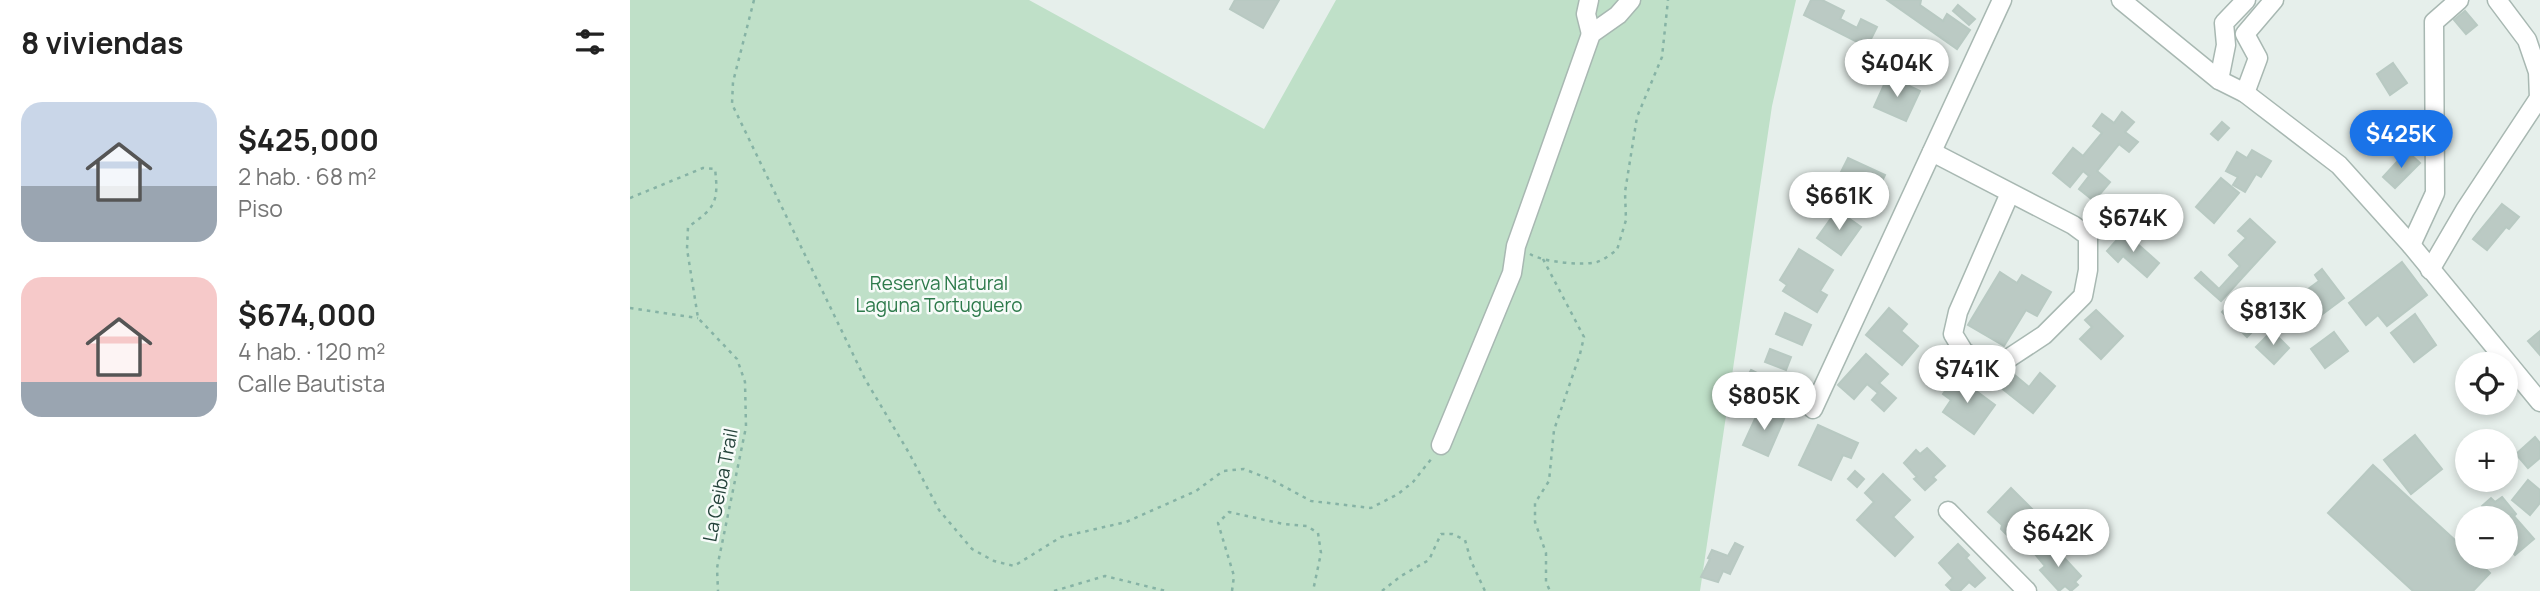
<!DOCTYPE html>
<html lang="es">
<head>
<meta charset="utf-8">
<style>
	:root { --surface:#fff; --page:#f6f6f6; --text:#222; --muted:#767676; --accent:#1a73e8 }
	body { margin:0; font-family:Manrope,sans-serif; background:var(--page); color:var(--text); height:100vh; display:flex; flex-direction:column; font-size:26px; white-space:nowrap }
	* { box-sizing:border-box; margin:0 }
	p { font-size:23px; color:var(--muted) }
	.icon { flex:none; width:38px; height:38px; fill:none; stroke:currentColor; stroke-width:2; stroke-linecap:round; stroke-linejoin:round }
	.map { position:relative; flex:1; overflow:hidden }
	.panel { display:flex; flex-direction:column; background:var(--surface); width:630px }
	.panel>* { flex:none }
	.fabs { position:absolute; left:1825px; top:352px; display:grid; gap:14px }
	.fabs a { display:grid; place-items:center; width:63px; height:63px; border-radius:50%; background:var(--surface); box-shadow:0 4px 10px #0003; font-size:35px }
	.price { position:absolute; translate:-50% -60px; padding:0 16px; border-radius:24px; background:#fff; color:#222; font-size:23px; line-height:46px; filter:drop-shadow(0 2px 4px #0008) }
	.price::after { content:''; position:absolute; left:50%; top:42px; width:21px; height:16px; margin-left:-10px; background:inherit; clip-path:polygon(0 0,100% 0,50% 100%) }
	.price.on { background:var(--accent); color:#fff }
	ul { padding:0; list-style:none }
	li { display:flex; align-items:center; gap:21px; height:175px; padding:0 21px }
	li span { display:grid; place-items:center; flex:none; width:196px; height:140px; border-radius:21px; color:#555 }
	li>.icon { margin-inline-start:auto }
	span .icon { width:84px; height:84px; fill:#fffc; stroke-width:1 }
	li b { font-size:30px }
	h2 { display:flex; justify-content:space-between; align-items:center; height:84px; padding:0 21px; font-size:30px }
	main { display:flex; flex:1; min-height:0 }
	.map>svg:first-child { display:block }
	.green { fill:#bfe0c8 }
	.building { fill:#bbcac4; stroke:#b8c9c2; stroke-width:2 }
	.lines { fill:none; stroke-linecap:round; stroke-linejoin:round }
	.minor-casing { stroke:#a8b8b2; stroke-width:21 }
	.path { stroke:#86b3a5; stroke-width:2.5; stroke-dasharray:3.5 5; stroke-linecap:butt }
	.minor { stroke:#fff; stroke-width:18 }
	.labels { text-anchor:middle; stroke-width:5; stroke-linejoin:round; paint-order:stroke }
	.park-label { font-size:19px; fill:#2d7a4b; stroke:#f7fbf9 }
	.street-label { font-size:19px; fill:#24423a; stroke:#f7fbf9 }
</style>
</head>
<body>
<main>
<section class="panel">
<h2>8 viviendas<svg class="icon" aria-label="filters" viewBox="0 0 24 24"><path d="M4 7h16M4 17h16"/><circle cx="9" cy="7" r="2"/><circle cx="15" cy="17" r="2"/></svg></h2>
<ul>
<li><span style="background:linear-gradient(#c9d6e8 60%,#9aa5b1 0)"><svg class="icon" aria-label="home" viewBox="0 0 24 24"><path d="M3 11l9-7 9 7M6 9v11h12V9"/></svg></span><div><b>$425,000</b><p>2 hab. · 68 m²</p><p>Piso</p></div></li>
<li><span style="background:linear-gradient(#f6c9c9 75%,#9aa5b1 0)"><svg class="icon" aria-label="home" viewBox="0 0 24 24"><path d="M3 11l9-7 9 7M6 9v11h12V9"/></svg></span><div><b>$674,000</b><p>4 hab. · 120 m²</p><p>Calle Bautista</p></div></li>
</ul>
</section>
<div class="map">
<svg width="1910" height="591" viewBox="0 0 1910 591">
	<rect width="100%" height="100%" fill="#e6efeb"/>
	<polygon class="green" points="0,0 399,0 634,129 706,0 1166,0 1142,106 1070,591 0,591"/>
	<g class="building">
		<polygon points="605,0 649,0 633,28 600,9"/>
		<polygon points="1181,0 1192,0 1214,11 1210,19 1227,28 1231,19 1247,27 1237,47 1174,15"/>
		<polygon points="1257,0 1291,0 1290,5 1313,21 1317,14 1340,30 1327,49"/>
		<polygon points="1328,5 1345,19 1339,25 1323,11"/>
		<polygon points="1835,11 1847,25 1836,34 1824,20"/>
		<polygon points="1273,41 1306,59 1295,78 1263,60"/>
		<polygon points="1763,63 1777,83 1760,95 1747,74"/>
		<polygon points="1258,76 1290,91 1276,121 1244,107"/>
		<polygon points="1492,112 1504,122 1495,132 1508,142 1499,152 1489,144 1467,171 1480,182 1464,201 1449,189 1459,176 1453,171 1440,187 1423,173 1443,148 1453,156 1472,133 1463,126 1472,114 1484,123"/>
		<polygon points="1592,122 1599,128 1588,140 1581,134"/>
		<polygon points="1796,131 1797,148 1785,149 1783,132"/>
		<polygon points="1622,150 1641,161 1631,177 1626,174 1615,192 1603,185 1608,177 1596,171 1607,152 1617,158"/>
		<polygon points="1777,151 1790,163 1765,188 1753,177"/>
		<polygon points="1218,158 1255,175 1239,208 1229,203 1232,195 1206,182"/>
		<polygon points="1591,178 1609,193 1584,223 1566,207"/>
		<polygon points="1872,204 1889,217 1879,229 1876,227 1857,250 1843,239"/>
		<polygon points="1207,210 1231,227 1211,255 1187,238"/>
		<polygon points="1620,219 1645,242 1591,301 1565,278 1571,272 1589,289 1610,266 1599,255 1616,238 1608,231"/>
		<polygon points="1494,232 1529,263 1517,277 1493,256 1488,262 1477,251"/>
		<polygon points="1169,249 1203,270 1190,291 1197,295 1187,312 1153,291 1157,285 1150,280"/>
		<polygon points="1772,262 1797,295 1757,326 1748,315 1736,325 1719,303"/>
		<polygon points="1692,269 1714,298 1675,327 1658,304 1689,281 1685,275"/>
		<polygon points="1370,272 1387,283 1392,275 1421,292 1407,316 1396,310 1374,346 1338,325"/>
		<polygon points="1606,298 1619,311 1609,320 1622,332 1617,337 1592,312"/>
		<polygon points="1259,308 1277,324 1271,331 1288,346 1272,365 1236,335"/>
		<polygon points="1466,310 1493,336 1471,359 1450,339 1462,327 1455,320"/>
		<polygon points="1155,313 1181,325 1172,345 1146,334"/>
		<polygon points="1785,314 1806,345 1784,362 1761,333"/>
		<polygon points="1642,331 1659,348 1644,364 1626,347"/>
		<polygon points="1910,331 1910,355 1898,341"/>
		<polygon points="1704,332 1718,351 1695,368 1681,349"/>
		<polygon points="1140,349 1161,357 1156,370 1135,362"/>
		<polygon points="1236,354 1258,374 1249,383 1266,398 1254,411 1242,400 1248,393 1237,384 1224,399 1208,385"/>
		<polygon points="1121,370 1137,378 1129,392 1113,384"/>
		<polygon points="1381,372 1399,387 1410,373 1425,386 1403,413 1369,386"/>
		<polygon points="1326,376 1365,405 1344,434 1313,412 1321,400 1313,394"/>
		<polygon points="1130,408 1154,419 1138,456 1113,445"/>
		<polygon points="1188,425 1228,443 1221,458 1213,455 1201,480 1169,465"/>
		<polygon points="1785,435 1812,469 1781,494 1754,460"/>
		<polygon points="1905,437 1910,443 1910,458 1898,468 1886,454"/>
		<polygon points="1297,448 1315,466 1303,477 1306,480 1295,490 1284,479 1287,477 1274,463 1286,450 1290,454"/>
		<polygon points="1743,465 1838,552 1838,556 1842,556 1860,573 1843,591 1783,591 1698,513"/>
		<polygon points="1225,471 1234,479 1227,487 1218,479"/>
		<polygon points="1253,474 1280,500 1263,517 1283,537 1265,556 1227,520 1244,502 1235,493"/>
		<polygon points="1898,480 1910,490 1910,503 1900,515 1882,500"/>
		<polygon points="1381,488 1406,513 1381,539 1371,529 1372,525 1358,512"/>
		<polygon points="1872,497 1886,514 1884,516 1882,514 1876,518 1848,518 1857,511 1852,506 1861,498 1865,502"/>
		<polygon points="1882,514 1904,539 1885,555 1876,544 1876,518"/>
		<polygon points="1105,543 1113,547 1100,574 1093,571 1088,582 1071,577 1080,559 1078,558 1082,550 1098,556"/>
		<polygon points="1417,543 1424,550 1426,549 1451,576 1445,582 1448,585 1441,591 1435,586 1429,591 1410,570 1415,566 1405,554"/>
		<polygon points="1328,544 1339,555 1336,558 1355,578 1345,587 1339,582 1330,591 1322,591 1316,585 1323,578 1309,563"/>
	</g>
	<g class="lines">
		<g class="minor-casing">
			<g id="minor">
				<polyline points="959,0 956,14 961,34"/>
				<polyline points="1491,0 1589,80 1615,93 1709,165 1781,245 1910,402"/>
				<polyline points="1589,80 1596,45 1594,23 1616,0"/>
				<polyline points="1615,93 1628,58 1615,34 1644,0"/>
				<polyline points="1302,152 1443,225 1458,236 1458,270 1453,296 1414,335 1376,360 1358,365 1334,352 1323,334 1328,312 1380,193"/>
				<polyline points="1781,245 1805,193 1804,22 1829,0"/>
				<polyline points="1800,270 1835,210 1909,98 1908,72 1897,40 1867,0"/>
				<polyline points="1183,409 1372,0"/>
				<polyline points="811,445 882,273 886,246 961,34 988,15 1001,0"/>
				<polyline points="1318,511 1397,591"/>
			</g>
		</g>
		<g class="path">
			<polyline points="124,0 103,82 102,104 235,379 279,453 309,510 342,549 364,561 384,566 431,537 496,522 566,491 593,471 614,469 642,480 681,501 741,508 768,494 783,482 802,458"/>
			<path d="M0 198 73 168 85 169C89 202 85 208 58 227L57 249 68 318 107 359 115 382 116 427 87 568 88 591"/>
			<path d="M900 254C913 262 952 266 967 262 974 260 981 254 987 250L996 220 995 192 1007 117 1032 57 1038 0"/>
			<polyline points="913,259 954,337 950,354 924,430 919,481 905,503 905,522 916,553 916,582 920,591"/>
			<polyline points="0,308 68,318"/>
			<polyline points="424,591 475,576 536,591"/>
			<polyline points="602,591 604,576 588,523 599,512 653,524 677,526 688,533 691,553 683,591"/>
			<polyline points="752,591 771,576 799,560 811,534 822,534 835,540 841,561 855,591"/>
		</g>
		<use href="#minor" class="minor"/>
	</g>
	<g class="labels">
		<g class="park-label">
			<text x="309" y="290">Reserva Natural<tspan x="309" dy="22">Laguna Tortuguero</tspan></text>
		</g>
		<g class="street-label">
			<text transform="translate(90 485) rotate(-79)" y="7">La Ceiba Trail</text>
		</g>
	</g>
</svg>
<div class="fabs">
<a><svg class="icon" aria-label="locate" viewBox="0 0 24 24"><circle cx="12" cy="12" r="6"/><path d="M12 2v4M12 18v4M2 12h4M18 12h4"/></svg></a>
<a>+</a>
<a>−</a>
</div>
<b class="price" style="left:1267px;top:99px">$404K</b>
<b class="price on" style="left:1771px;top:170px">$425K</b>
<b class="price" style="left:1209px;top:232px">$661K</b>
<b class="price" style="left:1503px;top:254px">$674K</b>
<b class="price" style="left:1643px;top:347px">$813K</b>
<b class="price" style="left:1337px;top:405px">$741K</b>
<b class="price" style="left:1134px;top:432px">$805K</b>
<b class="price" style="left:1428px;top:569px">$642K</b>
</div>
</main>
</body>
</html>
